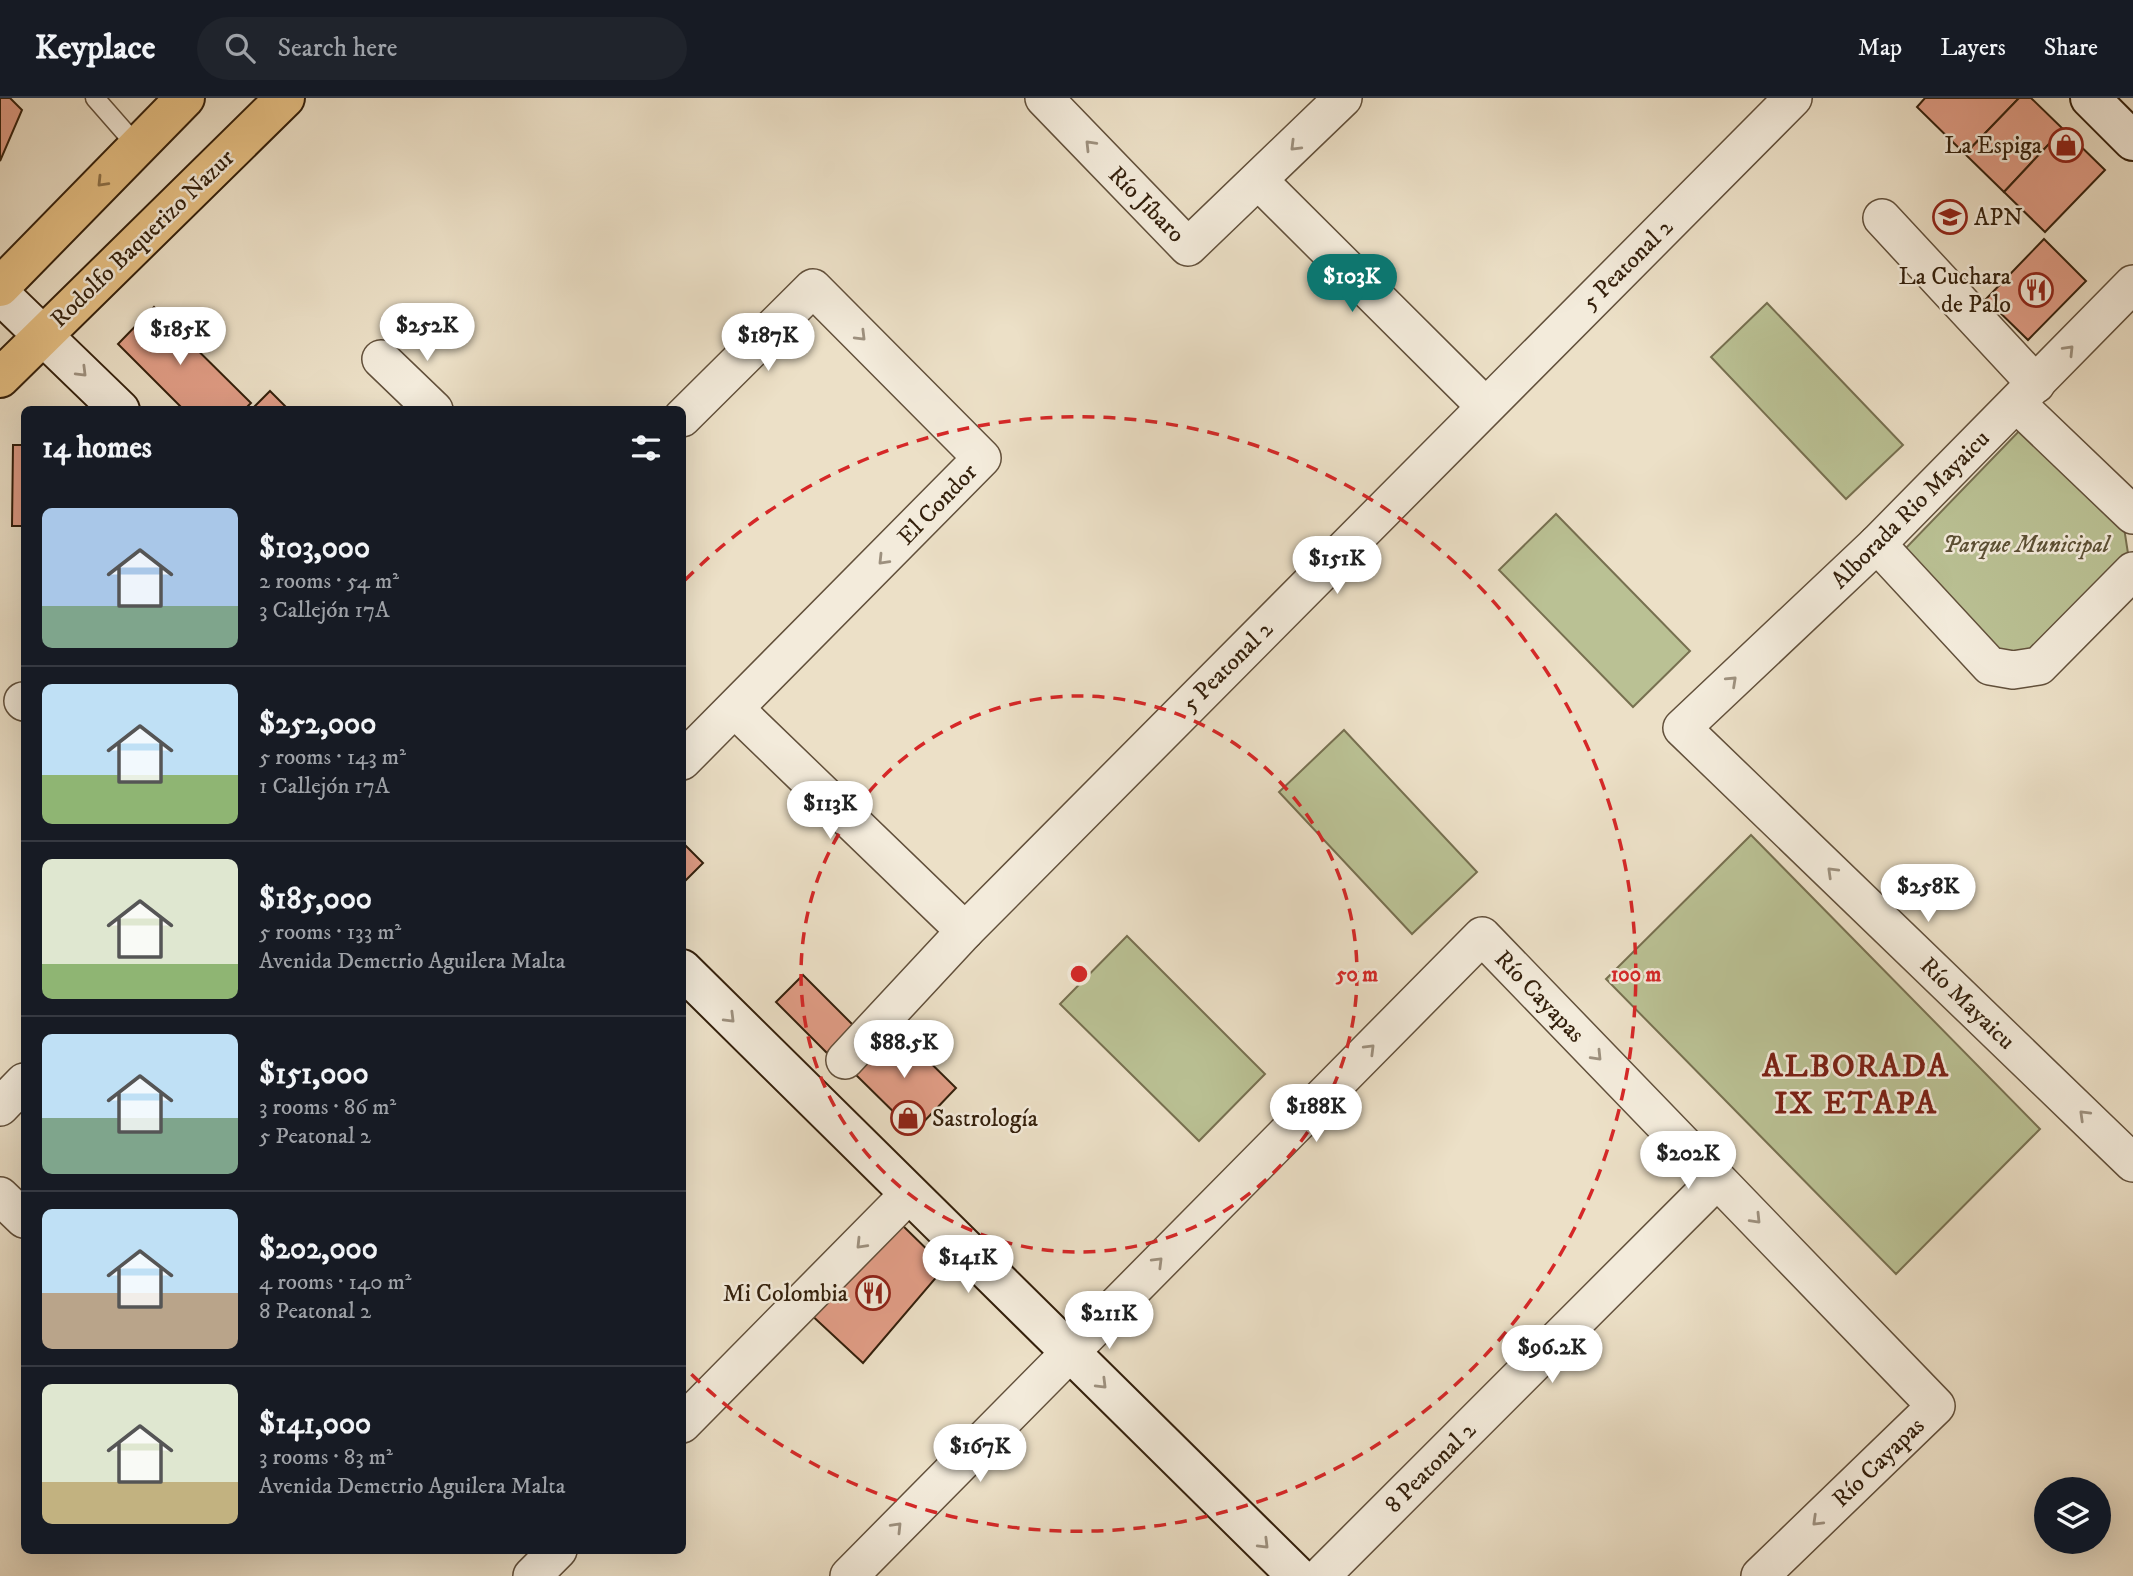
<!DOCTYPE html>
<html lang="en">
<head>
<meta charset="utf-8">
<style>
	:root { --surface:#171b24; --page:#20242c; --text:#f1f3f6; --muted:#9ea1a6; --line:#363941; --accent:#0f766e }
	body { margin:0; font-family:"IM FELL DW Pica",serif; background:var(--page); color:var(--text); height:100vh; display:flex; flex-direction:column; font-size:26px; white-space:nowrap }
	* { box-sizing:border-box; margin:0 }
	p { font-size:23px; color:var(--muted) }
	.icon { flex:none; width:38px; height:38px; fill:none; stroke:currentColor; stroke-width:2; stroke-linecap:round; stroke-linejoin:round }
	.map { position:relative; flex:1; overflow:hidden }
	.sheet { position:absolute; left:21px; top:308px; width:665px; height:1148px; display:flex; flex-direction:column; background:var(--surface); border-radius:10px; box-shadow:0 7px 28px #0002 }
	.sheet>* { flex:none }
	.buttons { position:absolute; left:2034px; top:1379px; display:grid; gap:14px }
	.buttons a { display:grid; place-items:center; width:77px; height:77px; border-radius:50%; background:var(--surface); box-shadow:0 7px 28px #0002; font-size:35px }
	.price { position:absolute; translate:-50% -60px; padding:0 16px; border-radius:24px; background:#fff; color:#222; font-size:23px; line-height:46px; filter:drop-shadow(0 2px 4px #0008) }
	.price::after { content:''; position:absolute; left:50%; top:42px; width:21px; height:16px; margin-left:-10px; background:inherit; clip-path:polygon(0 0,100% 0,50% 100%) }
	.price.current { background:var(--accent); color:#fff }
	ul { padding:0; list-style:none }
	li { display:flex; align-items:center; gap:21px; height:175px; padding:0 21px }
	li+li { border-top:2px solid var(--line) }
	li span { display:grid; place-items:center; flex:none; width:196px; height:140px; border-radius:10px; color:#555 }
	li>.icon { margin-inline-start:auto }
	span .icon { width:84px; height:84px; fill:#fffc; stroke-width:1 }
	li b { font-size:30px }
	h2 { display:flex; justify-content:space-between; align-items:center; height:84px; padding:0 21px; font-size:30px }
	header { display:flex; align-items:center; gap:42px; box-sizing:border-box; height:98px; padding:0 35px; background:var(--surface); border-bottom:2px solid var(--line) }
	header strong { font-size:33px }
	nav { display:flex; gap:38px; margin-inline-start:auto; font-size:24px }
	.search { width:490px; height:63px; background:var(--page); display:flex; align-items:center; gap:18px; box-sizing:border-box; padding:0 24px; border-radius:38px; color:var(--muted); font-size:26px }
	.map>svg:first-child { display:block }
	.green { fill:#bac194; stroke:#777050; stroke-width:2 }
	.building { fill:#e19d86; stroke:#34200c; stroke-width:2 }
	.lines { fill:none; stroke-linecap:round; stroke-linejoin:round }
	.lane-casing { stroke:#62503b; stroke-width:21 }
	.street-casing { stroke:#62503b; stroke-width:40 }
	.secondary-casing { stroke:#34200c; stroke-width:42 }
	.primary-casing { stroke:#34200c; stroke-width:42 }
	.lane { stroke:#f3ebdb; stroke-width:18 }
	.street { stroke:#f3ebdb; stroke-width:37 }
	.secondary { stroke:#f3ebdb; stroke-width:38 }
	.primary { stroke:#e6c084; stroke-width:38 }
	.oneway { stroke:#9d907e }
	.oneway2 { stroke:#8d7048 }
	.ring { fill:none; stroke:#d62828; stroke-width:3.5; stroke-dasharray:12 9 }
	.labels { text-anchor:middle; stroke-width:5; stroke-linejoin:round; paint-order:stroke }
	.poi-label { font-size:24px; fill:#34200c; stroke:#f3ebdb; text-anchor:end }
	.street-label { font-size:24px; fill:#34200c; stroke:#f3ebdb }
	.park-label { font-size:24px; font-style:italic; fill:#5c5035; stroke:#f3ebdb }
	.district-label { font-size:32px; font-weight:bold; letter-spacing:2px; fill:#7a1f14; stroke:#f3ebdb }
	.centre { fill:#d62828; stroke:#f3ebdb; stroke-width:3.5 }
	.ring-label { font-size:21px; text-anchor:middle; font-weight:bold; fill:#d62828; stroke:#f3ebdb; stroke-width:5; stroke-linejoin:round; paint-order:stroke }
</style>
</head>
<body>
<header>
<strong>Keyplace</strong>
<div class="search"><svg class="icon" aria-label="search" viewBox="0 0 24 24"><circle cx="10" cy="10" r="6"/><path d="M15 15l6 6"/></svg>Search here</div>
<nav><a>Map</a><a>Layers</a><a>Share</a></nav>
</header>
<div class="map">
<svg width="2133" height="1478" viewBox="0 0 2133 1478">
	<rect width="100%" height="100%" fill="#ece0c7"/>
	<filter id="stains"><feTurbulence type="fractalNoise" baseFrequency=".00286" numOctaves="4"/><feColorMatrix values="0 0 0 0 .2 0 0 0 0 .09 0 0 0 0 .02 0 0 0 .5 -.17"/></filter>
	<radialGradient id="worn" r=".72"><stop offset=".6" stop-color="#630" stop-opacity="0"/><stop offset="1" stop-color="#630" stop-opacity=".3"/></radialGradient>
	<g class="green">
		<polygon points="1767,205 1903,347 1846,401 1711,259"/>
		<polygon points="2024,328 2123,423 2129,462 2035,555 1995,553 1904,452"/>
		<polygon points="1556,416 1690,553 1633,609 1499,472"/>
		<polygon points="1344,632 1477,774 1412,836 1279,694"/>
		<polygon points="1751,737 2040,1031 1896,1176 1606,881"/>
		<polygon points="1127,838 1265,976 1199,1043 1060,906"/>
	</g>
	<g class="building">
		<polygon points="0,0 10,0 22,12 0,63"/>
		<polygon points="1925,0 2019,0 1965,56 1917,9"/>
		<polygon points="2019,0 2031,0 2063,31 2004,94 1965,56"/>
		<polygon points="2063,31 2105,72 2045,134 2004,94"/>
		<polygon points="2044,141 2086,183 2028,242 1986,201"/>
		<polygon points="154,209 251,305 244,312 184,312 118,246"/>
		<polygon points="270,293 289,312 251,312"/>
		<polygon points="13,347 24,347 24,428 12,428"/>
		<polygon points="682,744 703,765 682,786"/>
		<polygon points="803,877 854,928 827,955 776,904"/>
		<polygon points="894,929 956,990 914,1034 852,973"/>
		<polygon points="896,1121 945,1169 863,1265 807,1213"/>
	</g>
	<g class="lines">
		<g class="lane-casing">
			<polyline id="lane" points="95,0 137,48"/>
		</g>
		<g class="street-casing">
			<g id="street">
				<polyline points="1044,0 1188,149 1343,0"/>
				<polyline points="1259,83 1485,308"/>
				<polyline points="1882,120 2036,286"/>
				<polyline points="2133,186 1877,446 1682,630 2133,1065"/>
				<polyline points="381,261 434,312"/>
				<polyline points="2017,306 2133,417"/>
				<polyline points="682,320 813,190 982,360 682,663"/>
				<polyline points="1877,446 1990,568 2013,572 2039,568 2133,473"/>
				<polyline points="23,603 24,604"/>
				<polyline points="736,612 965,833"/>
				<polyline points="845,962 965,833 1793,0"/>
				<polyline points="0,1009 24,984"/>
				<polyline points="0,1098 24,1121"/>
				<polyline points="682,1326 908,1097"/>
				<polyline points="532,1478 558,1452"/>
				<polyline points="849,1478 1482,838 1936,1308 1760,1478"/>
				<polyline points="1321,1478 1717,1082"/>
			</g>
		</g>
		<g class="secondary-casing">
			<g id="secondary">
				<polyline points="2090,0 2133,43"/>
				<polyline points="0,196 120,312"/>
				<polyline points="682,871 1297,1478"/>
			</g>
		</g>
		<g class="primary-casing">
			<g id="primary">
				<polyline points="0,189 185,0"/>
				<polyline points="0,280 285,0"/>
			</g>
		</g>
		<use href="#lane" class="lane"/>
		<use href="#street" class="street"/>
		<use href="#secondary" class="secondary"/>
		<use href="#primary" class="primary"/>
	</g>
	<defs><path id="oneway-chevron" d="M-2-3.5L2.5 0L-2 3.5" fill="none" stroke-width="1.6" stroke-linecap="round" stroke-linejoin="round" transform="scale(1.75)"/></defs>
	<g class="oneway">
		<use href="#oneway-chevron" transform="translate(1090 47) rotate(-134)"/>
		<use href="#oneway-chevron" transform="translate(1295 48) rotate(135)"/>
		<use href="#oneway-chevron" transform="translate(861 238) rotate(45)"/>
		<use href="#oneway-chevron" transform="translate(2069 252) rotate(-46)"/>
		<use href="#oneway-chevron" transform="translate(82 274) rotate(45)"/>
		<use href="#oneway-chevron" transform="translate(883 462) rotate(134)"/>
		<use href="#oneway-chevron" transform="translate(1732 583) rotate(-43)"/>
		<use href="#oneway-chevron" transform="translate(1832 774) rotate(-136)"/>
		<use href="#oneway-chevron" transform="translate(730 920) rotate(45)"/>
		<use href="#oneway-chevron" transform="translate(1370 951) rotate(-45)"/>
		<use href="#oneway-chevron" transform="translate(1597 958) rotate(46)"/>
		<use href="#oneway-chevron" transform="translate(2084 1017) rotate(-136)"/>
		<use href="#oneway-chevron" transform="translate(1756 1121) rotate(46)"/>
		<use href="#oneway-chevron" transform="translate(861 1146) rotate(134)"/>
		<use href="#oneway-chevron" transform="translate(1158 1164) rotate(-45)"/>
		<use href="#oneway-chevron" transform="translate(1102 1286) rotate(45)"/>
		<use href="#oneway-chevron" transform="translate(1817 1423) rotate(136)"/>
		<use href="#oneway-chevron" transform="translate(897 1429) rotate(-46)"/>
		<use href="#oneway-chevron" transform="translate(1264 1446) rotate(45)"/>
	</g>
	<use class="oneway2" href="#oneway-chevron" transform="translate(102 84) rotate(134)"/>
	<g class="ring">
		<circle cx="1079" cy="876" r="278"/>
		<path d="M685 482A557 557 0 1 1 685 1270"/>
	</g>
	<defs>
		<g id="shop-ring" transform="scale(1.75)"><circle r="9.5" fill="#f3ebdb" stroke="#8f2418" stroke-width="1.5"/><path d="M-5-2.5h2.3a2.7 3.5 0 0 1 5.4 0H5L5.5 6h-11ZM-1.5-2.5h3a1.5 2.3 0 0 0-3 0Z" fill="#8f2418"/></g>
		<g id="school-ring" transform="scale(1.75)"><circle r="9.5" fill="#f3ebdb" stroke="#8f2418" stroke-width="1.5"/><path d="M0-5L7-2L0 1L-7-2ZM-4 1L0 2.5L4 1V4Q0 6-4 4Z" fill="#8f2418"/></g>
		<g id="restaurant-ring" transform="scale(1.75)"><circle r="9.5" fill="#f3ebdb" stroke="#8f2418" stroke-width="1.5"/><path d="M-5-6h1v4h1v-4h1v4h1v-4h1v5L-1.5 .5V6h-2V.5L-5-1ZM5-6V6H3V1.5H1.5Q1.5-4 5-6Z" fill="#8f2418"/></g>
	</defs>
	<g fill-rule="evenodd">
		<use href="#shop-ring" x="2066" y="47"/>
		<use href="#school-ring" x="1950" y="119"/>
		<use href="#restaurant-ring" x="2036" y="192"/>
		<use href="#shop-ring" x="908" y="1020"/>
		<use href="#restaurant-ring" x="873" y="1195"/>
	</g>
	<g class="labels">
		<g class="poi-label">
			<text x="2042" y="55">La Espiga</text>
			<text x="1974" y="127" text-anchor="start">APN</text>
			<text x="2011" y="186">La Cuchara<tspan x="2011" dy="28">de Palo</tspan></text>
			<text x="932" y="1028" text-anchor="start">Sastrología</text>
			<text x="848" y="1203">Mi Colombia</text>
		</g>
		<g class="street-label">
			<text transform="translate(1147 106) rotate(45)" y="8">Río Jíbaro</text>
			<text transform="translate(142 140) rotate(-44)" y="8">Rodolfo Baquerizo Nazur</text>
			<text transform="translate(1627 166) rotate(-45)" y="8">5 Peatonal 2</text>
			<text transform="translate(937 406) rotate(-46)" y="8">El Condor</text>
			<text transform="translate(1910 411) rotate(-45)" y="8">Alborada Rio Mayaicu</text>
			<text transform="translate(1227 568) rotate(-45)" y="8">5 Peatonal 2</text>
			<text transform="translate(1540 898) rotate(46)" y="8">Río Cayapas</text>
			<text transform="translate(1968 905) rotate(44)" y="8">Río Mayaicu</text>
			<text transform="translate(1878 1364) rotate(-44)" y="8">Río Cayapas</text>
			<text transform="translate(1430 1369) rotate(-45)" y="8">8 Peatonal 2</text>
		</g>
		<g class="park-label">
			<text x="2026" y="454">Parque Municipal</text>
		</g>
		<g class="district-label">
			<text x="1856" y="978">ALBORADA<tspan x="1856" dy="37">IX ETAPA</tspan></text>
		</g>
	</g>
	<circle cx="1079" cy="876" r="10" class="centre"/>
	<g class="ring-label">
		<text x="1357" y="883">50 m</text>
		<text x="1636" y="883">100 m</text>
	</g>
	<rect width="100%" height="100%" filter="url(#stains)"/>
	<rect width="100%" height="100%" fill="url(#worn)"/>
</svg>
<div class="buttons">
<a><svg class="icon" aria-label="layers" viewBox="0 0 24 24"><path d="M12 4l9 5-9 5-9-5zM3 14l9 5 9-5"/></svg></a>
</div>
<b class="price current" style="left:1352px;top:216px">$103K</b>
<b class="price" style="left:427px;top:265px">$252K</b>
<b class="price" style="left:180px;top:269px">$185K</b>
<b class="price" style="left:768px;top:275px">$187K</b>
<b class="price" style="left:1337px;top:498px">$151K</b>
<b class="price" style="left:830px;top:743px">$113K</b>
<b class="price" style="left:1928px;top:826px">$258K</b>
<b class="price" style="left:904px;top:982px">$88.5K</b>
<b class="price" style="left:1316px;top:1046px">$188K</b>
<b class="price" style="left:1688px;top:1093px">$202K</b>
<b class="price" style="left:968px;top:1197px">$141K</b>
<b class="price" style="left:1109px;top:1253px">$211K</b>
<b class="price" style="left:1552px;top:1287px">$96.2K</b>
<b class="price" style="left:980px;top:1386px">$167K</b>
<section class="sheet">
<h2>14 homes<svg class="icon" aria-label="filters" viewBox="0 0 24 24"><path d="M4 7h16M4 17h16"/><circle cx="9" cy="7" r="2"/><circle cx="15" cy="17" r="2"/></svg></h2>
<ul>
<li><span style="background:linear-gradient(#a9c7e8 70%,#7fa58c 0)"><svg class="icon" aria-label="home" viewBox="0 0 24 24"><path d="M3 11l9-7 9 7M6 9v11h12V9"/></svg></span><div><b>$103,000</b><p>2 rooms · 54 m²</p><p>3 Callejón 17A</p></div></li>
<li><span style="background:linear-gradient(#bfe0f5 65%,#8fb573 0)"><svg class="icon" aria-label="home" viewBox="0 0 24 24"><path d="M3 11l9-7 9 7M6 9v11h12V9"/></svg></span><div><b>$252,000</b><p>5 rooms · 143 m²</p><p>1 Callejón 17A</p></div></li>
<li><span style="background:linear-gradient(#dfe7d0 75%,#8fb573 0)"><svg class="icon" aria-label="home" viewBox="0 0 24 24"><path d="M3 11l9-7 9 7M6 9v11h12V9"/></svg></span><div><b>$185,000</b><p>5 rooms · 133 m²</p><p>Avenida Demetrio Aguilera Malta</p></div></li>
<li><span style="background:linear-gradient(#bfe0f5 60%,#7fa58c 0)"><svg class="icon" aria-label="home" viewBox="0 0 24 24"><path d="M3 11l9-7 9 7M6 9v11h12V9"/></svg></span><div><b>$151,000</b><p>3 rooms · 86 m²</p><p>5 Peatonal 2</p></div></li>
<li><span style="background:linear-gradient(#bfe0f5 60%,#b9a48a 0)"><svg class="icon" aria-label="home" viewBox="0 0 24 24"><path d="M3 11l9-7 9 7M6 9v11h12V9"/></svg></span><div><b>$202,000</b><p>4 rooms · 140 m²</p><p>8 Peatonal 2</p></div></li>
<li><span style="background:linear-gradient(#dfe7d0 70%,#c2b280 0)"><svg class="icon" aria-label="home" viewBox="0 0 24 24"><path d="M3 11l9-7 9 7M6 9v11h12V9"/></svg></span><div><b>$141,000</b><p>3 rooms · 83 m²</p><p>Avenida Demetrio Aguilera Malta</p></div></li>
</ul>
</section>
</div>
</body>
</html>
